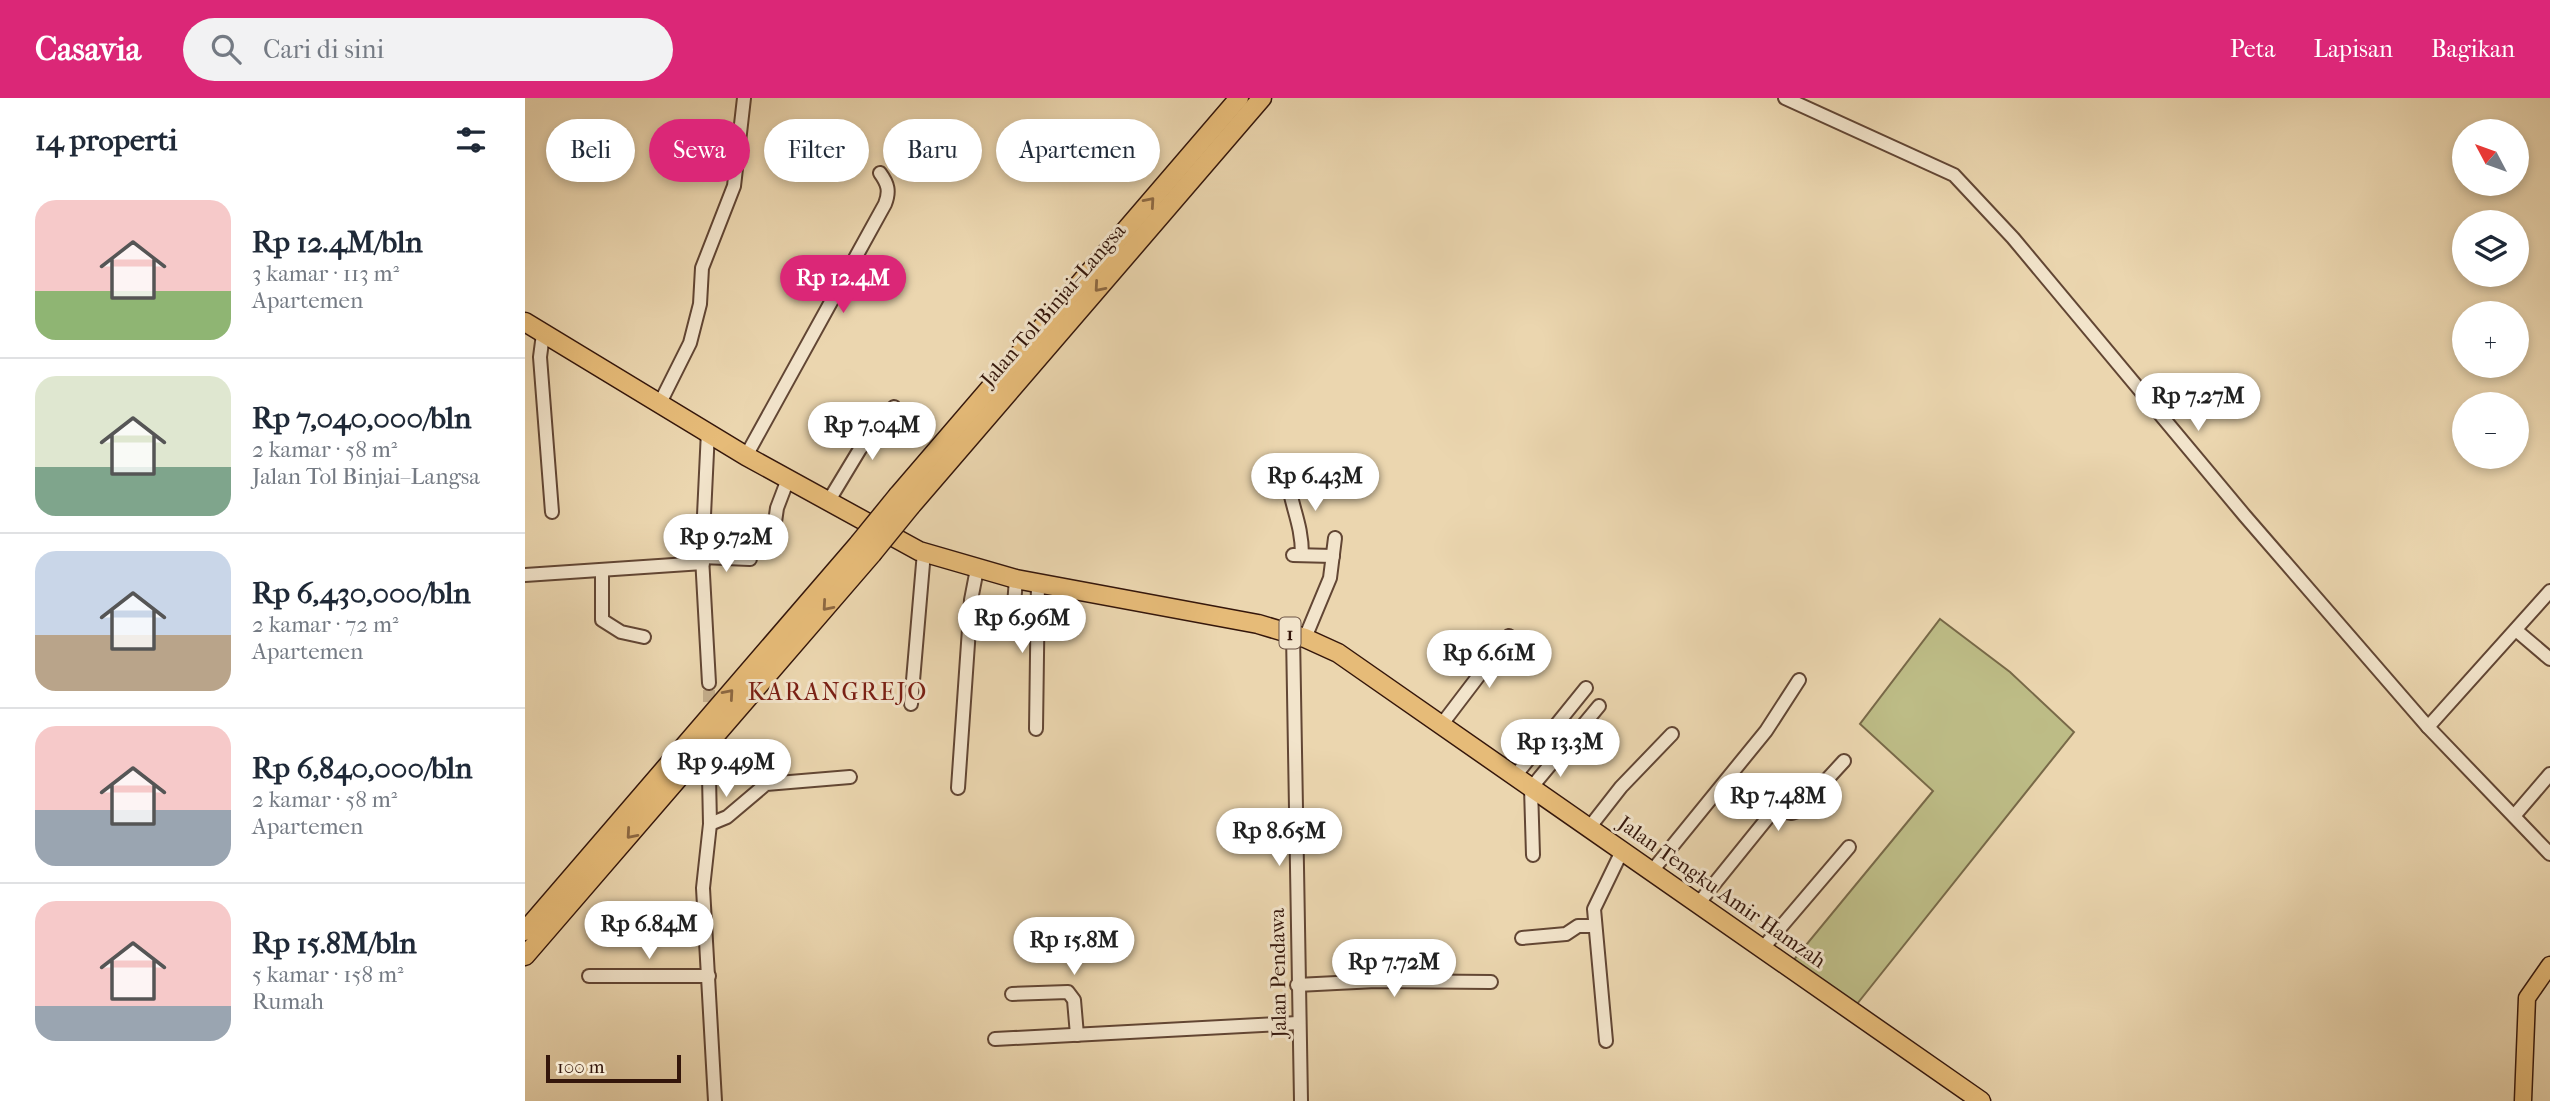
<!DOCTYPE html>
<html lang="id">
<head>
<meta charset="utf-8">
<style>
	:root { --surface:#fff; --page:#f2f2f3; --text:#1f2937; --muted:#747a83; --line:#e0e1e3; --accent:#db2777 }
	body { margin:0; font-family:"IM FELL French Canon",serif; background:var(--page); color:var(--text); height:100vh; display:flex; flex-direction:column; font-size:26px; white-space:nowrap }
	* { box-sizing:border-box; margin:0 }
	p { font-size:23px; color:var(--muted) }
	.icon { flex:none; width:38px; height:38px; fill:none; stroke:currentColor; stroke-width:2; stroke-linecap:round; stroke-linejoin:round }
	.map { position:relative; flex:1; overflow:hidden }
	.panel { display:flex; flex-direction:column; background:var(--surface); width:525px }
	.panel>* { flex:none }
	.hud { position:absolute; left:21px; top:21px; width:665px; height:63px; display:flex; gap:14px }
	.needle { width:46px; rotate:311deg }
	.controls { position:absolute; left:1927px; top:21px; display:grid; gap:14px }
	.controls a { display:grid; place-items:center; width:77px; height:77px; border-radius:50%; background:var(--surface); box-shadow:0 4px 10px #0003; font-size:35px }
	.scale { position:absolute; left:21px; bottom:18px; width:135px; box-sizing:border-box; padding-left:7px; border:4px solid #34160b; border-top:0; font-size:19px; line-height:24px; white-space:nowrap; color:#34160b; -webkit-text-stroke:5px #f2e4cb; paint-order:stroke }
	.price { position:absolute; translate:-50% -60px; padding:0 16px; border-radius:24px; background:#fff; color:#222; font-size:23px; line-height:46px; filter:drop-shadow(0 2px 4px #0008) }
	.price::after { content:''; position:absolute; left:50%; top:42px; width:21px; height:16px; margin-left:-10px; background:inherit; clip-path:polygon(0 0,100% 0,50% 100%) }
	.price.on { background:var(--accent); color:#fff }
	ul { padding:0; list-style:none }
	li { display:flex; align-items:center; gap:21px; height:175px; padding:0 35px }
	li+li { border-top:2px solid var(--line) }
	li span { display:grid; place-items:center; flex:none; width:196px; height:140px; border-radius:21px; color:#555 }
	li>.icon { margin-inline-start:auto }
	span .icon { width:84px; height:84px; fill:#fffc; stroke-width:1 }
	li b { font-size:30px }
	h2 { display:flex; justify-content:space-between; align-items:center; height:84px; padding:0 35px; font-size:30px }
	.tag { padding:0 24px; border-radius:32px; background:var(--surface); box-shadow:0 4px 10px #0003; font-size:24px; line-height:63px }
	.tag.on { background:var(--accent); color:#fff }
	header { display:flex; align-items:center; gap:42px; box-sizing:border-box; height:98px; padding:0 35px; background:var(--accent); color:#fff }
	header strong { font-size:33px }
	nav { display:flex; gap:38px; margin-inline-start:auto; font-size:24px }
	.search { width:490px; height:63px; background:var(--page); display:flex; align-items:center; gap:18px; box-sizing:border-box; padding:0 24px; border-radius:38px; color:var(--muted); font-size:26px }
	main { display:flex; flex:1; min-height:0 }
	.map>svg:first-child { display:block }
	.green { fill:#bdbc86; stroke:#786948; stroke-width:2 }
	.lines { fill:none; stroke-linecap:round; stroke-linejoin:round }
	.minor-tunnel { stroke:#c6b08e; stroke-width:12; stroke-dasharray:12 6; stroke-linecap:butt }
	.minor-casing { stroke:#624634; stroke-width:16 }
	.major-casing { stroke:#34160b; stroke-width:19 }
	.highway-casing { stroke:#34160b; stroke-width:21 }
	.minor { stroke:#f2e4cb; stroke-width:12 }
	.major { stroke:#e6bb78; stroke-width:16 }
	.highway { stroke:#e6bb78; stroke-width:18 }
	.highway-bridge-casing { stroke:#34160b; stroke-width:21; stroke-linecap:butt }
	.highway-bridge { stroke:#e6bb78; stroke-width:18 }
	.oneway { stroke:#8d6842 }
	.labels { text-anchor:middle; stroke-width:6; stroke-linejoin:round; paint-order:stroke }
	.shield { fill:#f2e4cb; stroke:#6d5445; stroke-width:2 }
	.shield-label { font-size:19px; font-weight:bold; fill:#34160b }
	.street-label { font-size:21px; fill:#34160b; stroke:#f2e4cb }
	.quarter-label { font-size:24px; letter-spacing:2px; fill:#7a1f14; stroke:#f2e4cb }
</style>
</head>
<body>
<header>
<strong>Casavia</strong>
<div class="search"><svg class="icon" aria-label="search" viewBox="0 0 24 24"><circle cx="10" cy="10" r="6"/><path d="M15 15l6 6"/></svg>Cari di sini</div>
<nav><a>Peta</a><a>Lapisan</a><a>Bagikan</a></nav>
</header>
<main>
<section class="panel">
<h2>14 properti<svg class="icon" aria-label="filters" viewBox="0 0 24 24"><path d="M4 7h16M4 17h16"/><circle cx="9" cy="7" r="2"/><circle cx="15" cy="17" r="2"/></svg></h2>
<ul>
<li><span style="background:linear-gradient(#f6c9c9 65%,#8fb573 0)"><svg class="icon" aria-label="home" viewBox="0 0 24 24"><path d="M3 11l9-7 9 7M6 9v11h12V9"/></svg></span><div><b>Rp 12.4M/bln</b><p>3 kamar · 113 m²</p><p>Apartemen</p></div></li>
<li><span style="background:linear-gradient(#dfe7d0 65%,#7fa58c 0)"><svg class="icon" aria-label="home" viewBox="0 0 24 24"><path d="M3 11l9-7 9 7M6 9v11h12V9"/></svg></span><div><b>Rp 7,040,000/bln</b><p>2 kamar · 58 m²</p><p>Jalan Tol Binjai–Langsa</p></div></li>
<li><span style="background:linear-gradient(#c9d6e8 60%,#b9a48a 0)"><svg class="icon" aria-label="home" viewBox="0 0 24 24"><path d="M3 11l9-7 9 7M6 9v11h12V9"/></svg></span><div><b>Rp 6,430,000/bln</b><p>2 kamar · 72 m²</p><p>Apartemen</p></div></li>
<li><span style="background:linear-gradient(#f6c9c9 60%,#9aa5b1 0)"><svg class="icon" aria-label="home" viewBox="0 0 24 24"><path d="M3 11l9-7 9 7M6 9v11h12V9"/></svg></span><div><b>Rp 6,840,000/bln</b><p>2 kamar · 58 m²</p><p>Apartemen</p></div></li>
<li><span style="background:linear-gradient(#f6c9c9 75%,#9aa5b1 0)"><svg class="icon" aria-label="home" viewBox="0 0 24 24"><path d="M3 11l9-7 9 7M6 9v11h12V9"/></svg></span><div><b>Rp 15.8M/bln</b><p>5 kamar · 158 m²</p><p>Rumah</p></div></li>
</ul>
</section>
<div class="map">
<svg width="2025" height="1003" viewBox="0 0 2025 1003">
	<rect width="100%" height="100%" fill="#ebd6af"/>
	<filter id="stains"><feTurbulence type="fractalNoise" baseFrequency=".00286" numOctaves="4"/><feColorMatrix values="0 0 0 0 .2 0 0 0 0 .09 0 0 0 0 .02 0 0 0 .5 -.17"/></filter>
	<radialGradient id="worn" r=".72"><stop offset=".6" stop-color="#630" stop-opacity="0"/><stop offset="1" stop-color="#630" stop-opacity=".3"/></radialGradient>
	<polygon class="green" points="1415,521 1485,574 1549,634 1332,906 1267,864 1408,693 1335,626"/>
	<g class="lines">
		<g class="minor-tunnel">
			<polyline points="184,622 184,585"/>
			<polyline points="184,678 184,643"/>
		</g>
		<g class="minor-casing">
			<g id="minor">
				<polyline points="1260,0 1429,77 1488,140 1720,418 1903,629 2025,756"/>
				<polyline points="18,236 15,259 27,414"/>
				<polyline points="135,305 165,245 175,206 177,170 209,88 219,0"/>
				<polyline points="183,333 177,459 184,585"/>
				<path d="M221 358 360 106C365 93 363 86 355 75"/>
				<path d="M762 376C765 407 777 424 777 457"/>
				<polyline points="303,404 335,351 369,309"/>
				<polyline points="249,431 252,410 263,381"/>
				<polyline points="768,457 808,458"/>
				<polyline points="177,459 225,461"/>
				<polyline points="77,473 77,522 96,534 119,539"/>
				<polyline points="0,477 178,465"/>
				<polyline points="488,520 491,481"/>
				<polyline points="1992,533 2025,561"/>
				<polyline points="768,536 776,1003"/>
				<polyline points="780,540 805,480 810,440"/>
				<polyline points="386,606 399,454"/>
				<polyline points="917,626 984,538"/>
				<polyline points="1903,629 2025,493"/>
				<polyline points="511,631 513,484"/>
				<polyline points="184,678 185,726 178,790 190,1003"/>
				<polyline points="990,678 1061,590"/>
				<polyline points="433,690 446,502 452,471"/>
				<polyline points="1989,718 2025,676"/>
				<polyline points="185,726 202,719 241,686 325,679"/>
				<polyline points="1064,730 1096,689 1147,636"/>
				<polyline points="1008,757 1006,690 1074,608"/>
				<polyline points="1127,773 1241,633 1274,582"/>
				<polyline points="1173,806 1249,712 1267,715 1273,713 1319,663"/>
				<polyline points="997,840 1041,836 1053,828 1068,828"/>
				<polyline points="1237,851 1324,749"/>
				<polyline points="64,878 184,878"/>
				<polyline points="772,887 851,883 966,884"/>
				<polyline points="487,896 543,894 549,902 552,937"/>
				<polyline points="470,941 773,925"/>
				<polyline points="1081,943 1069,811 1097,753"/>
			</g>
		</g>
		<g class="major-casing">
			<polyline id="major" points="1998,1003 2002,900 2025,867"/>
		</g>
		<g class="highway-casing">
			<g id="highway">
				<polyline points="0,224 221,358 394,453 491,481 733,526 780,540 813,555 1456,1003"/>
				<polyline points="373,397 714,0"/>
				<polyline points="386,408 737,0"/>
				<polyline points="0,833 334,445"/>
				<polyline points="0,858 347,456"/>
			</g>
		</g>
		<use href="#minor" class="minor"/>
		<use href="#major" class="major"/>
		<use href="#highway" class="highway"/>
		<g class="highway-bridge-casing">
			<g id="highway-bridge">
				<polyline points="334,445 373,397"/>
				<polyline points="347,456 386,408"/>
			</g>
		</g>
		<use href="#highway-bridge" class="highway-bridge"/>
	</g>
	<defs><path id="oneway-chevron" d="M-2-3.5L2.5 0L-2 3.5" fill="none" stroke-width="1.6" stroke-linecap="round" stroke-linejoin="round" transform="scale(1.75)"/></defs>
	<g class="oneway">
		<use href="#oneway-chevron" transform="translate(625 104) rotate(-49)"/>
		<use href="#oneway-chevron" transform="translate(574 189) rotate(131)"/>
		<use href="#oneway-chevron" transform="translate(302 508) rotate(131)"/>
		<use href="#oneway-chevron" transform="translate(204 596) rotate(-49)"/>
		<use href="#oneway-chevron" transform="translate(106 736) rotate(131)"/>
	</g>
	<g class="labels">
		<rect class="shield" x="754.5" y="519.5" width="21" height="31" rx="5"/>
		<g class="shield-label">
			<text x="765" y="542">1</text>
		</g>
		<g class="street-label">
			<text transform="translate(528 207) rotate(-49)" y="7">Jalan Tol Binjai–Langsa</text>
			<text transform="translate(1197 794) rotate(35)" y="7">Jalan Tengku Amir Hamzah</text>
			<text transform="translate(753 875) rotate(-91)" y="7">Jalan Pendawa</text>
		</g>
		<g class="quarter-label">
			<text x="313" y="602">KARANGREJO</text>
		</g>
	</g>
	<rect width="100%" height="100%" filter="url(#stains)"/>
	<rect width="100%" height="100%" fill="url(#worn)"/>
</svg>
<div class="controls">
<a><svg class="needle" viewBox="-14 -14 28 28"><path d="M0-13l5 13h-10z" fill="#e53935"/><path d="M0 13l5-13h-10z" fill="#747a83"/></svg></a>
<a><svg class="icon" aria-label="layers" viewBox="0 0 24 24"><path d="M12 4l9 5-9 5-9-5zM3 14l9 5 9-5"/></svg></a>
<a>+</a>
<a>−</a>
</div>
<div class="scale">100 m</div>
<b class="price on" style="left:318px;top:217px">Rp 12.4M</b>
<b class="price" style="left:1673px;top:335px">Rp 7.27M</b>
<b class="price" style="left:347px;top:364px">Rp 7.04M</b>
<b class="price" style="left:790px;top:415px">Rp 6.43M</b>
<b class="price" style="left:201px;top:476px">Rp 9.72M</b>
<b class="price" style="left:497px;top:557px">Rp 6.96M</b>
<b class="price" style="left:964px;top:592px">Rp 6.61M</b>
<b class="price" style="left:1035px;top:681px">Rp 13.3M</b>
<b class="price" style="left:201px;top:701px">Rp 9.49M</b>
<b class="price" style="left:1253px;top:735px">Rp 7.48M</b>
<b class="price" style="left:754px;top:770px">Rp 8.65M</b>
<b class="price" style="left:124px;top:863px">Rp 6.84M</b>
<b class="price" style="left:549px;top:879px">Rp 15.8M</b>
<b class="price" style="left:869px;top:901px">Rp 7.72M</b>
<div class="hud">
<a class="tag">Beli</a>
<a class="tag on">Sewa</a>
<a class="tag">Filter</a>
<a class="tag">Baru</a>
<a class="tag">Apartemen</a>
</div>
</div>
</main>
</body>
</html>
